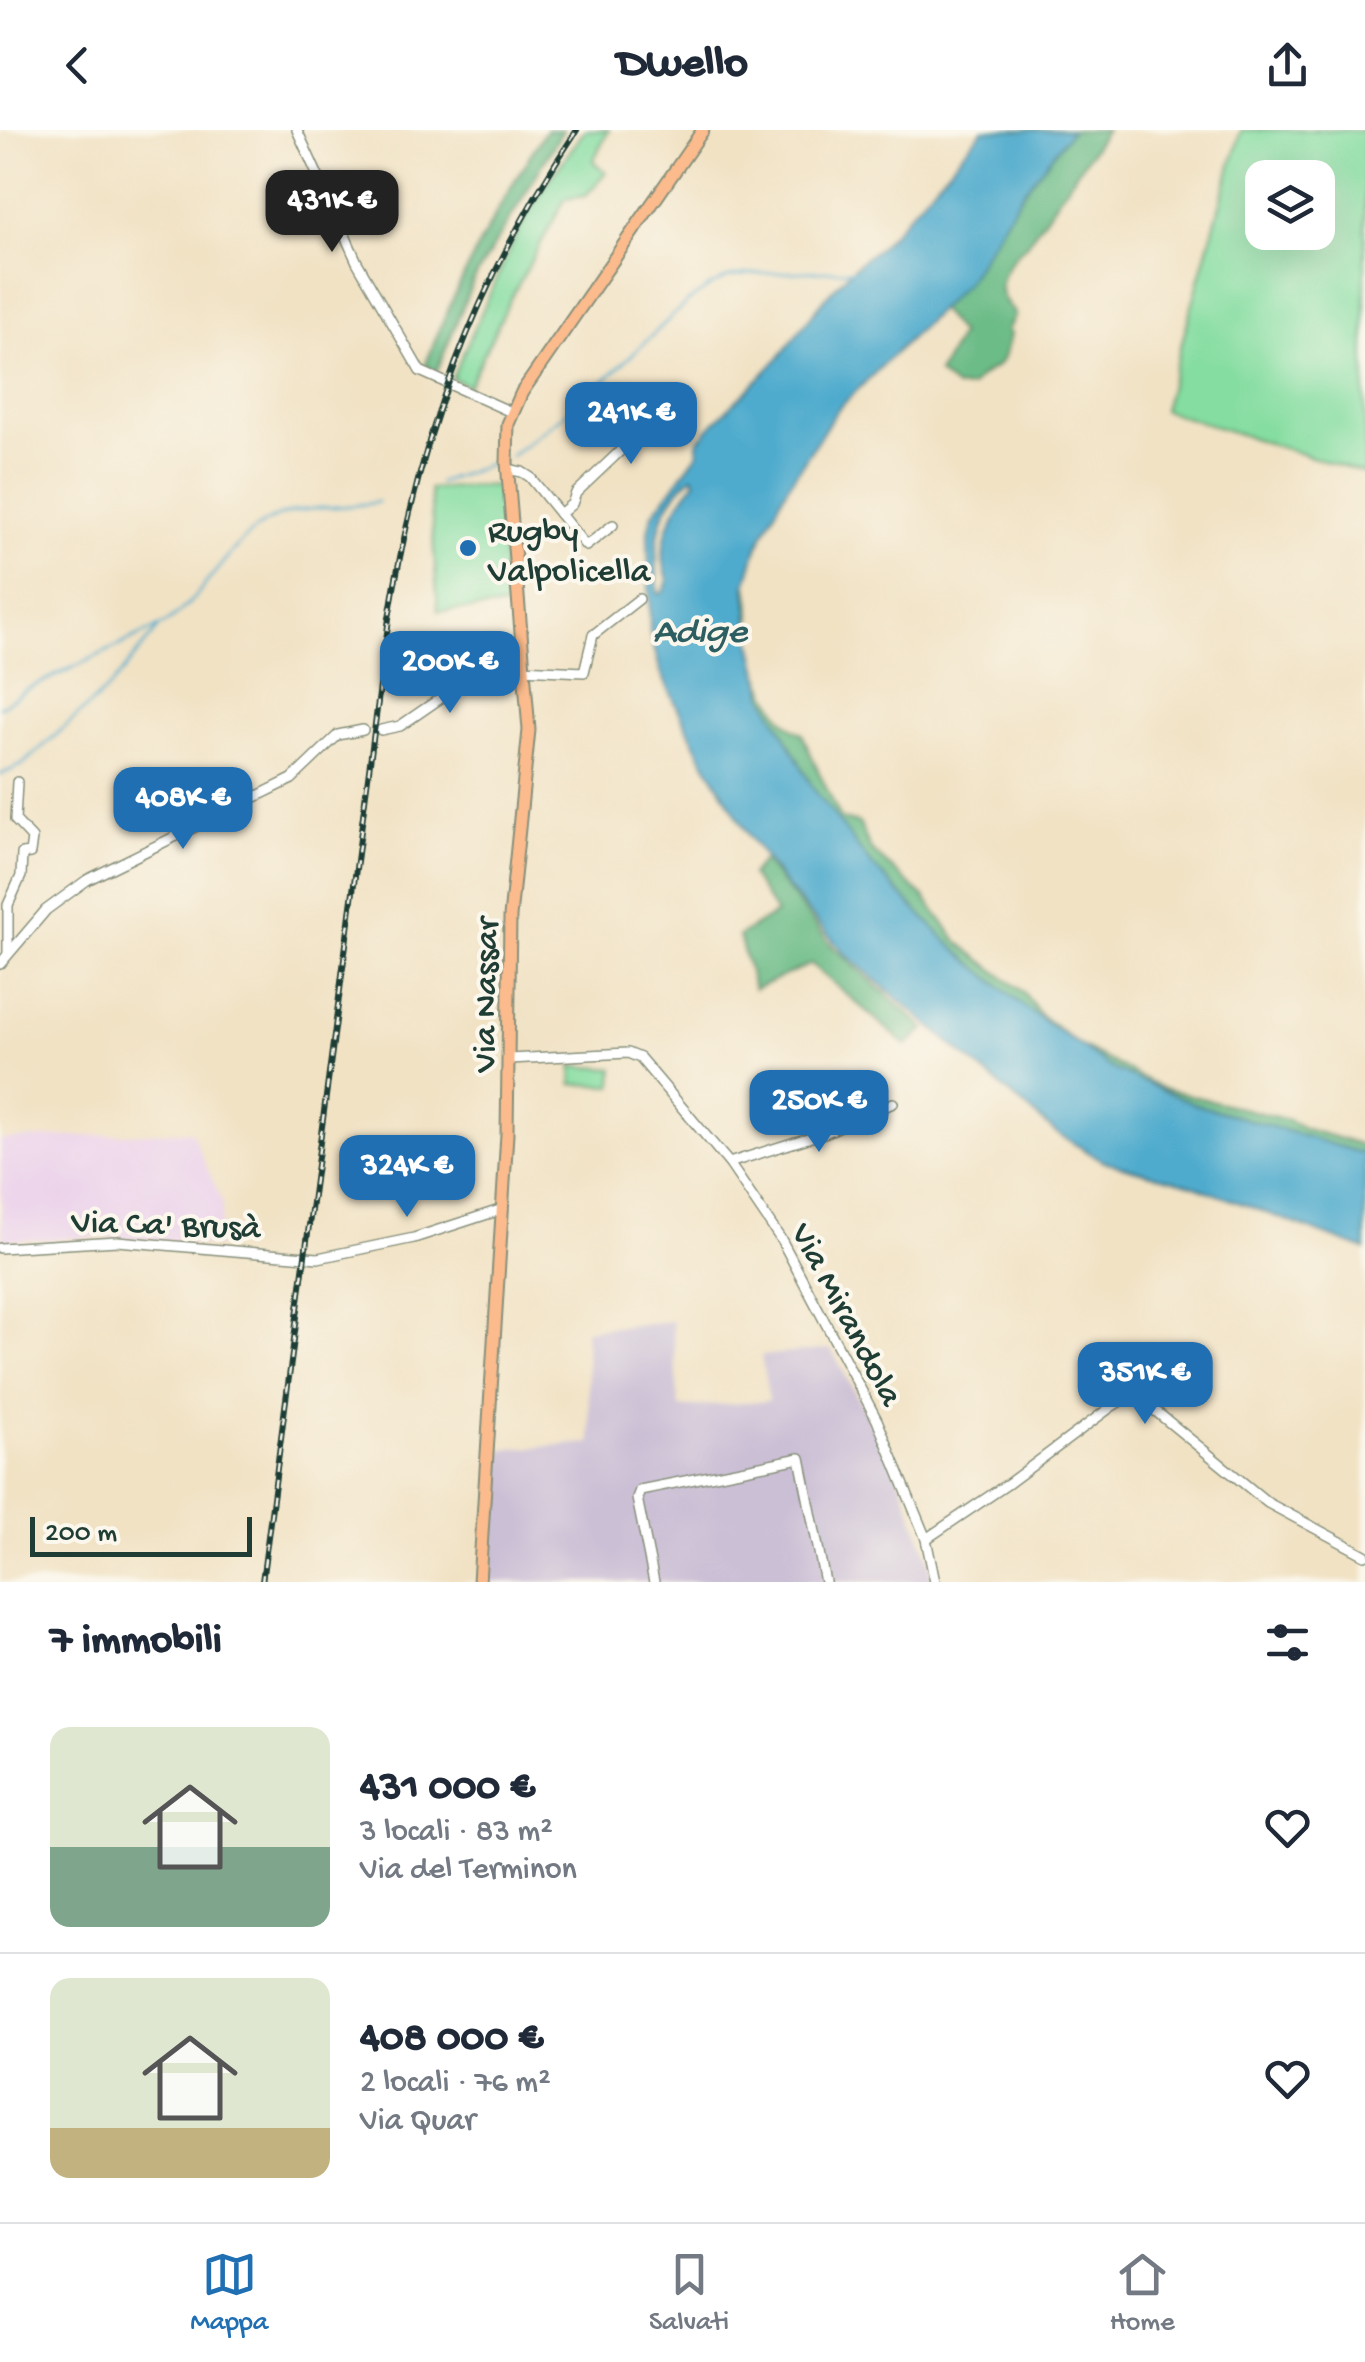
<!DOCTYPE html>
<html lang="it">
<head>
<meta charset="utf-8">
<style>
	:root { --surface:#fff; --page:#f6f6f7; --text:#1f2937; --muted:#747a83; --line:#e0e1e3; --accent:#1f6fb2 }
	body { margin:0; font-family:"Gochi Hand",sans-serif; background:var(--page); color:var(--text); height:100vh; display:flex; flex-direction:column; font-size:38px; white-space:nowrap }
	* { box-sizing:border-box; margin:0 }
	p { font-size:32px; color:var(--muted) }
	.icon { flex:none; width:55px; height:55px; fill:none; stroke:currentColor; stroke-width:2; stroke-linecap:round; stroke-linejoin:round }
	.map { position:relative; height:1452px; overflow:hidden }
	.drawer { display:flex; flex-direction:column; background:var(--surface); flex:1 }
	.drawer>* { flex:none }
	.controls { position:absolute; left:1245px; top:30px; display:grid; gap:20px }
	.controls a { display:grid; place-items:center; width:90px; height:90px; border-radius:20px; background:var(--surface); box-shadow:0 10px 40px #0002; font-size:50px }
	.scale { position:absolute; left:30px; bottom:25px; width:222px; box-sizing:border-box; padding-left:10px; border:5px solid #1f3d34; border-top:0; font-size:28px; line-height:35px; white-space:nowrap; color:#1f3d34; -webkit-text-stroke:8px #fbf7ec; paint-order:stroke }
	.price { position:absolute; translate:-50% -85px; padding:0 22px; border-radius:20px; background:var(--accent); color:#fff; font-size:32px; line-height:65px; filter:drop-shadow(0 2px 5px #0008) }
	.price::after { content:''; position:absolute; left:50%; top:60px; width:30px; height:22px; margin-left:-15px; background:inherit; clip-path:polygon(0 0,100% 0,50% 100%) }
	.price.current { background:#222; color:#fff }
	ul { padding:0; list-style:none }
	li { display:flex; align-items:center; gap:30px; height:250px; padding:0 50px }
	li+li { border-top:2px solid var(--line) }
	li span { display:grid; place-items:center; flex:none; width:280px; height:200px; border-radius:20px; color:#555 }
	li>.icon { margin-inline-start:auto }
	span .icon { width:120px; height:120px; fill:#fffc; stroke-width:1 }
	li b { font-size:42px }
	h2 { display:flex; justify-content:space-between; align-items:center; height:120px; padding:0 50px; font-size:42px }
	header { display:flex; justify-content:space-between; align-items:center; height:130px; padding:0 50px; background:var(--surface); font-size:45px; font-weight:700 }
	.tab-bar { display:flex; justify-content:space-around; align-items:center; height:140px; border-top:2px solid var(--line); background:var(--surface); font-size:28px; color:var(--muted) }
	.tab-bar a { display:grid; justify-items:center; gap:5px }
	.tab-bar .current { color:var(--accent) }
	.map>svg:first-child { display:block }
	.built { fill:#ebd1eb }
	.industrial { fill:#cbbfd5 }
	.green { fill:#85dda1; stroke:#528d6a; stroke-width:2.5; fill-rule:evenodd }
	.forest { fill:#6cbc87; stroke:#467c5e; stroke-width:2.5 }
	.water { fill:#4fabcd; stroke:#377480; stroke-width:2.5; fill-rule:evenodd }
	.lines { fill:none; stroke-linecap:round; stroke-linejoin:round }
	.stream { stroke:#4fabcd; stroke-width:2.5 }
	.minor-casing { stroke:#88907c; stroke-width:12 }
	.major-casing { stroke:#88907c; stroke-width:15 }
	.minor { stroke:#fff; stroke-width:9 }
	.major { stroke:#fbbb8c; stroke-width:11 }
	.rail-casing { stroke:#1f3d34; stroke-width:6 }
	.rail { stroke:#fbf7ec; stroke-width:2.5; stroke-dasharray:8; stroke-linecap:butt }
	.poi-dot { fill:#1f6fb2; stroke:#fbf7ec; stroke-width:4 }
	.labels { text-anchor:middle; stroke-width:8; stroke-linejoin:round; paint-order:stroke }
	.poi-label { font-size:35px; fill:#1f3d34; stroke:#fbf7ec; text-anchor:start }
	.street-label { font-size:35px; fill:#1f3d34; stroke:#fbf7ec }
	.water-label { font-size:38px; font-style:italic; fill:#2d5e62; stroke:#fbf7ec }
</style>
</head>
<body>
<header><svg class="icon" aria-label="back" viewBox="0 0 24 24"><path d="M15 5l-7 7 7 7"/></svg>Dwello<svg class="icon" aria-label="share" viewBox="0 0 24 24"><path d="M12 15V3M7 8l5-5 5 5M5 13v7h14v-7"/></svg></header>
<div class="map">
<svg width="1365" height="1452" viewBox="0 0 1365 1452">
	<rect width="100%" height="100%" fill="#fbf7ec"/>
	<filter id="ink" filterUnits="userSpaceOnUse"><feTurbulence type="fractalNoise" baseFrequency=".01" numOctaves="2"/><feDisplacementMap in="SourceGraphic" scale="20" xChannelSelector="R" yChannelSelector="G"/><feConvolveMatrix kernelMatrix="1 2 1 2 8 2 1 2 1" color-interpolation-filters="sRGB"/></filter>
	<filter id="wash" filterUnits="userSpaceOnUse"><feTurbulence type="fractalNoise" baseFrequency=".0048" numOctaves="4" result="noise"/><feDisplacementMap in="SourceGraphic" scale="40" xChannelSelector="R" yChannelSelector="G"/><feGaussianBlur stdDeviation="2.25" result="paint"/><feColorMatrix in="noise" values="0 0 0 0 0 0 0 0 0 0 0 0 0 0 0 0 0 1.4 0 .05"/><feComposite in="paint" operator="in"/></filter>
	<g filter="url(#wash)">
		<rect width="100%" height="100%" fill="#f1e2c4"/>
		<polygon class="built" points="191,1001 223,1074 218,1117 180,1111 103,1107 2,1111 0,1010"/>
		<polygon class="industrial" points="672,1191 679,1278 769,1271 761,1226 831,1219 896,1338 929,1430 933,1452 487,1452 495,1320 591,1313 585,1200"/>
		<g class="green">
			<polygon points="585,0 609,0 593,31 606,43 585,66 565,69 511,168 468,256 452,248 514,110 544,58"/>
			<path d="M1241 0H1365V344L1163 280ZM1262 48H1318V102H1262Z"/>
			<polygon points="499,355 506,477 438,481 430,359"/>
			<polygon points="573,936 614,939 613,956 572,954"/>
		</g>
		<g class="forest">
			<path d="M546 0H563L473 151 437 241 425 236C457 151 496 77 546 0Z"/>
			<path d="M1069 0H1106L1026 115C1013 126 996 147 1002 165 1004 171 1012 179 1015 185L1007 200 1010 204C1001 250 992 230 971 257L956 258 938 244 960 204 938 178Z"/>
			<path d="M746 454C754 472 749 496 752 516 756 542 777 595 802 603 814 634 827 659 841 689L859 693 871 720 924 767 959 813 1023 862 1041 886 1081 916 1162 958 1288 990 1306 999 1365 1016V1030L1220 981 1186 980 1018 890 818 684 739 517Z"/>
			<polygon points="763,730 832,816 925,899 906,915 811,834 754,859 739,806 776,783 751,745"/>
		</g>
		<path class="water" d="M983 0H1072L1023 62 966 153 837 280 786 359 757 418 746 456 751 508 765 568 813 658 870 733 952 816 1026 878 1113 939 1195 974 1365 1024V1120L1192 1055 1103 1031 1055 1002 844 823 785 755 749 706 700 624 661 543 650 502 648 402 652 385 698 323V311C723 280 756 255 780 226 808 191 842 141 880 117ZM693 346 696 351C673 376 654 415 668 449L664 462 658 464C655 416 653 379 693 346Z"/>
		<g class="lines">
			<g class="stream">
				<polyline points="511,326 596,259 686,173 709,157 729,147 750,144 852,140"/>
				<polyline points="439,353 504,329"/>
				<path d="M0 577 26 560 166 493C214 460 233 395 292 382 320 376 349 378 378 372"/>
				<polyline points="0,645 22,635 111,556 158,498"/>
			</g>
		</g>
	</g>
	<g filter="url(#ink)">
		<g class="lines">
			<g class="minor-casing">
				<g id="minor">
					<polyline points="297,0 357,132 420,241 511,282"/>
					<polyline points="507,339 522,342 530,347 586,416 613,395"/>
					<polyline points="560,384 572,374 576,363 679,265"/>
					<polyline points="381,600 400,596 464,552 506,534 521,539 584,542 593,505 639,469"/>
					<polyline points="8,824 8,775 21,746 22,724 30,723 32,708 15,690 17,652"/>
					<polyline points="0,834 46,780 87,750 292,649 338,605 363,600"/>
					<polyline points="509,929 628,923 640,928 729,1033 782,1111 877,1290 926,1409 935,1452"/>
					<polyline points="729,1033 827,1002 893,973"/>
					<polyline points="0,1118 117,1111 318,1128 414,1108 503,1079"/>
					<polyline points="926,1409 1009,1353 1111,1277 1122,1270 1142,1270 1268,1373 1365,1425"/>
					<polyline points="654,1452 637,1368 640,1360 800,1328 825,1452"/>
				</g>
			</g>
			<g class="major-casing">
				<polyline id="major" points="479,1452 507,1004 510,787 529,600 507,332 508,294 522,262 703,0"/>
			</g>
			<use href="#minor" class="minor"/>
			<use href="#major" class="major"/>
			<g class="rail-casing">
				<path id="rail" d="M262 1452 389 488C418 307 475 152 577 0"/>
			</g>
			<use href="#rail" class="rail"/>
		</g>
	</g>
	<circle class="poi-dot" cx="468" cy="418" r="10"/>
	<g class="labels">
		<g class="poi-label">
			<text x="488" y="410">Rugby<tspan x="488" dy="40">Valpolicella</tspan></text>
		</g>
		<g class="street-label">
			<text transform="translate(483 865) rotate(-89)" y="12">Via Nassar</text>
			<text transform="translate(166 1092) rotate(2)" y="12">Via Ca' Brusà</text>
			<text transform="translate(849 1183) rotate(62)" y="12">Via Mirandola</text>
		</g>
		<g class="water-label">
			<text x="700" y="511">Adige</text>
		</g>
	</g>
</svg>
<div class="controls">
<a><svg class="icon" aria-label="layers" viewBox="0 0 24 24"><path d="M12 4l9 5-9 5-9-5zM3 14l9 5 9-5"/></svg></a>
</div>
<div class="scale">200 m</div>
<b class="price current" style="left:332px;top:125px">431K €</b>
<b class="price" style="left:631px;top:337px">241K €</b>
<b class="price" style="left:450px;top:586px">200K €</b>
<b class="price" style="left:183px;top:722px">408K €</b>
<b class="price" style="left:819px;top:1025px">250K €</b>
<b class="price" style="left:407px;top:1090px">324K €</b>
<b class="price" style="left:1145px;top:1297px">351K €</b>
</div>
<section class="drawer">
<h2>7 immobili<svg class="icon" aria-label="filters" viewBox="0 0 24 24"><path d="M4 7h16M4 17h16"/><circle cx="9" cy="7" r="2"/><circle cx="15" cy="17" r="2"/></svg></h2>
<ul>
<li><span style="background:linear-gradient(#dfe7d0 60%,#7fa58c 0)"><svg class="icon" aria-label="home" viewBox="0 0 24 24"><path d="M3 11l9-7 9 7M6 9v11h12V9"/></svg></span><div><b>431 000 €</b><p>3 locali · 83 m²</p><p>Via del Terminon</p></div><svg class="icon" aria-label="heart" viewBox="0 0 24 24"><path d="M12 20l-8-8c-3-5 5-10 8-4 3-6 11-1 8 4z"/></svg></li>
<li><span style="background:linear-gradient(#dfe7d0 75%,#c2b280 0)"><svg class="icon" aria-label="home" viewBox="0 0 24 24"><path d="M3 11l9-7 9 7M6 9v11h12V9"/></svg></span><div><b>408 000 €</b><p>2 locali · 76 m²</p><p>Via Quar</p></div><svg class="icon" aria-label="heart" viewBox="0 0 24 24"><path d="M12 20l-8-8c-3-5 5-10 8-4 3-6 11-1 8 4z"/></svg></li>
</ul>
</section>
<nav class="tab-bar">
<a class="current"><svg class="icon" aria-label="map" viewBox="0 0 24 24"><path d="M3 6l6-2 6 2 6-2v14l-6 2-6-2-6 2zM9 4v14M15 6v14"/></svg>Mappa</a>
<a><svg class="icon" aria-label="saved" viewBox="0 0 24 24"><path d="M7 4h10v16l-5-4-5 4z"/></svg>Salvati</a>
<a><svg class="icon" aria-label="home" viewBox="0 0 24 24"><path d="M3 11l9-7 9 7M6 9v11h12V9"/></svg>Home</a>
</nav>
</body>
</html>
